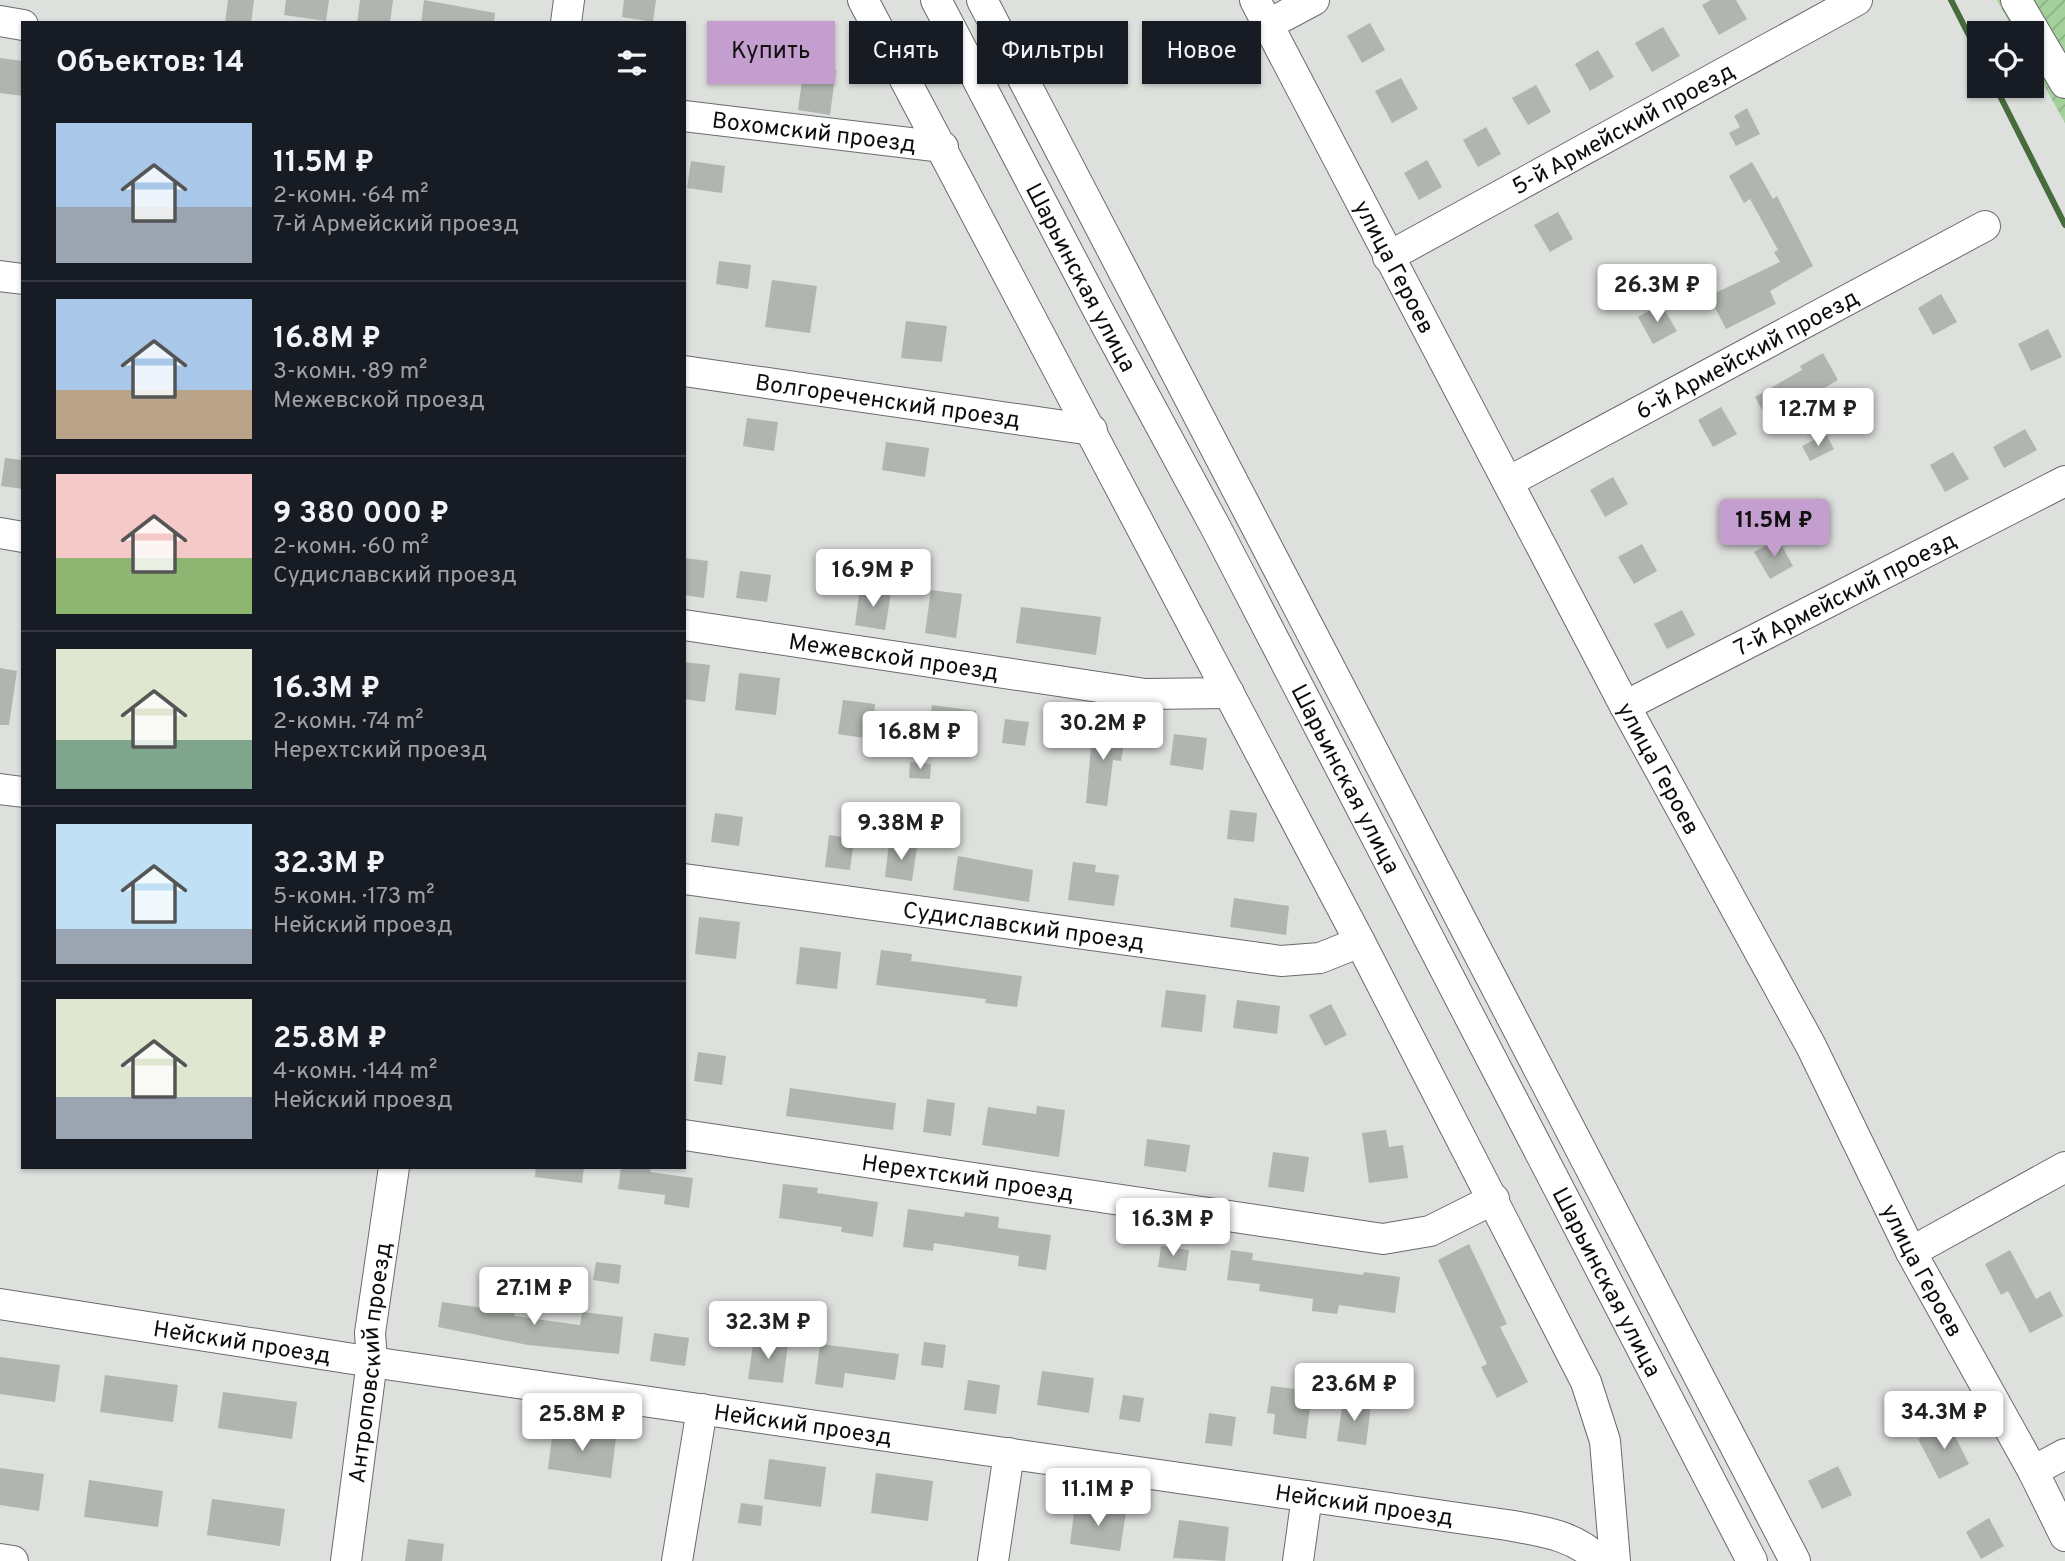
<!DOCTYPE html>
<html lang="ru">
<head>
<meta charset="utf-8">
<style>
	:root { --surface:#171b24; --page:#20242c; --text:#f1f3f6; --muted:#9ea1a6; --line:#363941; --accent:#c59ed0 }
	body { margin:0; font-family:Overpass,sans-serif; background:var(--page); color:var(--text); height:100vh; display:flex; flex-direction:column; font-size:26px; white-space:nowrap }
	* { box-sizing:border-box; margin:0 }
	p { font-size:23px; color:var(--muted) }
	.icon { flex:none; width:38px; height:38px; fill:none; stroke:currentColor; stroke-width:2; stroke-linecap:round; stroke-linejoin:round }
	.map { position:relative; flex:1; overflow:hidden }
	.side { position:absolute; left:21px; top:21px; width:665px; height:1148px; display:flex; flex-direction:column; background:var(--surface); border-radius:0px; box-shadow:0 2px 5px #0004 }
	.side>* { flex:none }
	.banner { position:absolute; left:707px; top:21px; width:665px; height:63px; display:flex; gap:14px }
	.buttons { position:absolute; left:1967px; top:21px; display:grid; gap:14px }
	.buttons a { display:grid; place-items:center; width:77px; height:77px; border-radius:0px; background:var(--surface); box-shadow:0 2px 5px #0004; font-size:35px }
	.price { position:absolute; translate:-50% -60px; padding:0 16px; border-radius:7px; background:#fff; color:#222; font-size:23px; line-height:46px; filter:drop-shadow(0 2px 4px #0008) }
	.price::after { content:''; position:absolute; left:50%; top:42px; width:21px; height:16px; margin-left:-10px; background:inherit; clip-path:polygon(0 0,100% 0,50% 100%) }
	.price.active { background:var(--accent); color:#111 }
	ul { padding:0; list-style:none }
	li { display:flex; align-items:center; gap:21px; height:175px; padding:0 35px }
	li+li { border-top:2px solid var(--line) }
	li span { display:grid; place-items:center; flex:none; width:196px; height:140px; border-radius:0px; color:#555 }
	li>.icon { margin-inline-start:auto }
	span .icon { width:84px; height:84px; fill:#fffc; stroke-width:1 }
	li b { font-size:30px }
	h2 { display:flex; justify-content:space-between; align-items:center; height:84px; padding:0 35px; font-size:30px }
	.chip { padding:0 24px; border-radius:0px; background:var(--surface); box-shadow:0 2px 5px #0004; font-size:24px; line-height:63px }
	.chip.active { background:var(--accent); color:#111 }
	.map>svg:first-child { display:block }
	.garden { fill:url(#garden-furrows) }
	.lines { fill:none; stroke-linecap:round; stroke-linejoin:round }
	.stream { stroke:#466b3e; stroke-width:6 }
	.building { fill:#b1b5b0 }
	.minor-casing { stroke:#686c68; stroke-width:32 }
	.minor { stroke:#fff; stroke-width:30 }
	.labels { text-anchor:middle; stroke-width:5; stroke-linejoin:round; paint-order:stroke }
	.street-label { font-size:23px; fill:#0d0e0c; stroke:#eaeee9 }
</style>
</head>
<body>
<div class="map">
<svg width="2065" height="1561" viewBox="0 0 2065 1561">
	<defs>
		<pattern id="garden-furrows" width="10" height="10" patternUnits="userSpaceOnUse" patternTransform="scale(1.75)"><rect width="10" height="10" fill="#a4d09b"/><path d="M-1 1l2-2M0 10L10 0M9 11l2-2" fill="none" stroke="#8cb184"/></pattern>
	</defs>
	<rect width="100%" height="100%" fill="#dde0dc"/>
	<polygon class="garden" points="1997,0 2065,0 2065,123 2032,64 2032,33 2015,33"/>
	<g class="lines">
		<g class="stream">
			<polyline points="1951,0 1979,55"/>
			<polyline points="1995,86 2065,225"/>
		</g>
	</g>
	<g class="building">
		<polygon points="228,0 254,0 251,23 225,23"/>
		<polygon points="286,0 329,0 326,21 284,15"/>
		<polygon points="360,0 393,0 390,23 357,23"/>
		<polygon points="424,0 495,13 494,23 421,23"/>
		<polygon points="624,0 656,0 653,22 622,17"/>
		<polygon points="1711,0 1736,0 1747,19 1719,35 1702,5"/>
		<polygon points="1370,23 1385,50 1362,63 1347,36"/>
		<polygon points="1663,27 1680,56 1652,72 1635,43"/>
		<polygon points="1598,50 1614,77 1590,91 1575,64"/>
		<polygon points="0,58 23,61 23,96 0,93"/>
		<polygon points="804,66 836,70 830,115 798,110"/>
		<polygon points="1401,78 1418,109 1392,123 1375,91"/>
		<polygon points="1536,85 1551,112 1528,125 1512,98"/>
		<polygon points="1747,108 1760,134 1736,146 1729,133 1740,127 1734,116"/>
		<polygon points="1486,127 1501,154 1478,167 1463,140"/>
		<polygon points="1427,160 1442,187 1419,200 1404,173"/>
		<polygon points="691,161 725,166 722,193 687,188"/>
		<polygon points="1752,162 1773,199 1777,196 1813,266 1770,291 1776,304 1726,329 1709,296 1780,262 1774,252 1778,250 1750,199 1744,203 1729,176"/>
		<polygon points="1558,212 1573,239 1550,252 1534,225"/>
		<polygon points="719,261 751,265 748,289 716,284"/>
		<polygon points="772,280 817,286 810,333 765,327"/>
		<polygon points="1941,294 1957,322 1933,335 1918,308"/>
		<polygon points="1661,304 1677,331 1653,344 1638,317"/>
		<polygon points="906,321 947,326 942,362 901,358"/>
		<polygon points="2048,329 2062,357 2031,371 2018,344"/>
		<polygon points="1823,353 1838,380 1791,407 1793,411 1770,424 1755,397 1802,370 1800,366"/>
		<polygon points="1721,407 1737,434 1713,447 1698,420"/>
		<polygon points="747,418 778,422 774,451 743,446"/>
		<polygon points="2025,429 2037,450 2004,468 1993,447"/>
		<polygon points="1826,434 1834,449 1810,461 1802,446"/>
		<polygon points="886,442 929,448 925,477 882,470"/>
		<polygon points="1953,452 1969,479 1945,492 1930,465"/>
		<polygon points="5,458 23,460 23,489 1,486"/>
		<polygon points="1613,477 1628,504 1605,517 1590,490"/>
		<polygon points="1778,539 1793,566 1770,579 1754,552"/>
		<polygon points="1642,544 1657,571 1634,584 1618,557"/>
		<polygon points="684,558 708,561 704,598 684,595"/>
		<polygon points="740,571 771,575 767,602 736,598"/>
		<polygon points="860,588 891,592 885,630 855,625"/>
		<polygon points="931,590 962,594 956,638 925,633"/>
		<polygon points="1021,607 1101,617 1096,655 1016,643"/>
		<polygon points="1682,610 1695,635 1667,649 1654,624"/>
		<polygon points="684,662 710,665 705,702 684,699"/>
		<polygon points="0,668 17,671 9,725 0,725"/>
		<polygon points="739,673 780,678 776,715 735,710"/>
		<polygon points="843,700 875,704 871,739 838,734"/>
		<polygon points="932,705 976,711 972,739 928,733"/>
		<polygon points="1005,719 1029,722 1025,746 1002,743"/>
		<polygon points="1093,725 1126,730 1121,761 1113,760 1107,806 1086,803"/>
		<polygon points="1174,734 1207,738 1203,770 1170,765"/>
		<polygon points="910,762 931,764 930,779 909,778"/>
		<polygon points="1230,810 1257,813 1254,842 1227,839"/>
		<polygon points="715,813 743,817 739,846 711,842"/>
		<polygon points="829,835 854,839 850,870 825,867"/>
		<polygon points="889,843 917,847 912,881 885,877"/>
		<polygon points="958,856 1033,870 1029,902 953,890"/>
		<polygon points="1073,862 1096,865 1095,872 1119,875 1114,906 1068,900"/>
		<polygon points="1234,898 1289,906 1286,935 1230,927"/>
		<polygon points="699,917 740,922 736,959 695,954"/>
		<polygon points="800,947 841,952 837,989 796,984"/>
		<polygon points="881,950 912,954 911,961 1022,976 1017,1007 985,1003 986,999 876,985"/>
		<polygon points="1166,990 1206,995 1202,1032 1161,1027"/>
		<polygon points="1237,1000 1280,1006 1277,1034 1233,1028"/>
		<polygon points="1331,1004 1347,1035 1325,1046 1309,1015"/>
		<polygon points="698,1052 726,1056 722,1085 694,1081"/>
		<polygon points="790,1088 896,1103 893,1130 786,1116"/>
		<polygon points="927,1099 955,1103 951,1136 923,1132"/>
		<polygon points="1037,1106 1065,1110 1059,1157 982,1145 988,1107 1036,1114"/>
		<polygon points="1386,1130 1389,1147 1403,1145 1408,1178 1369,1183 1362,1133"/>
		<polygon points="1147,1139 1190,1145 1186,1172 1144,1166"/>
		<polygon points="1273,1152 1309,1157 1304,1192 1268,1187"/>
		<polygon points="536,1167 584,1167 582,1183 535,1177"/>
		<polygon points="621,1167 651,1167 650,1172 693,1178 689,1208 664,1204 665,1195 618,1189"/>
		<polygon points="783,1184 818,1188 817,1193 878,1202 873,1237 841,1232 842,1227 779,1218"/>
		<polygon points="908,1209 964,1217 965,1212 999,1217 998,1228 1051,1235 1046,1270 1018,1266 1019,1256 934,1243 933,1251 903,1247"/>
		<polygon points="1469,1244 1507,1324 1500,1327 1528,1382 1497,1398 1481,1367 1487,1364 1438,1260"/>
		<polygon points="1161,1246 1189,1250 1186,1271 1158,1267"/>
		<polygon points="1231,1250 1253,1253 1252,1260 1363,1275 1364,1272 1400,1277 1395,1313 1339,1305 1337,1314 1312,1311 1313,1299 1259,1291 1260,1284 1227,1280"/>
		<polygon points="2010,1250 2036,1299 2050,1291 2063,1316 2030,1333 2008,1291 2001,1295 1985,1264"/>
		<polygon points="596,1262 621,1265 619,1284 593,1280"/>
		<polygon points="485,1297 516,1302 514,1316 580,1325 582,1312 623,1317 619,1354 528,1345 438,1327 442,1302 483,1308"/>
		<polygon points="654,1333 689,1338 685,1366 650,1361"/>
		<polygon points="754,1338 788,1343 783,1383 748,1379"/>
		<polygon points="924,1342 946,1345 943,1368 921,1365"/>
		<polygon points="820,1344 899,1354 895,1380 845,1373 843,1388 815,1384"/>
		<polygon points="0,1357 60,1365 55,1402 0,1394"/>
		<polygon points="1042,1371 1094,1378 1089,1413 1037,1405"/>
		<polygon points="1379,1373 1404,1377 1401,1398 1376,1395"/>
		<polygon points="105,1375 178,1385 173,1422 100,1412"/>
		<polygon points="968,1380 1000,1385 996,1414 964,1410"/>
		<polygon points="1271,1386 1312,1391 1306,1439 1273,1434 1275,1414 1267,1413"/>
		<polygon points="223,1392 297,1402 292,1439 218,1428"/>
		<polygon points="1123,1395 1144,1398 1140,1422 1119,1419"/>
		<polygon points="1343,1401 1371,1405 1366,1445 1337,1441"/>
		<polygon points="1209,1413 1236,1417 1232,1446 1205,1443"/>
		<polygon points="1949,1424 1969,1464 1939,1479 1918,1439"/>
		<polygon points="553,1429 616,1438 611,1478 548,1469"/>
		<polygon points="769,1459 826,1467 821,1507 764,1499"/>
		<polygon points="1838,1466 1852,1495 1822,1509 1808,1481"/>
		<polygon points="0,1468 44,1474 39,1511 0,1505"/>
		<polygon points="876,1473 933,1481 928,1521 871,1513"/>
		<polygon points="89,1480 163,1491 158,1527 84,1517"/>
		<polygon points="212,1499 285,1509 280,1546 207,1535"/>
		<polygon points="741,1503 763,1506 761,1526 738,1523"/>
		<polygon points="1075,1505 1126,1512 1120,1551 1070,1544"/>
		<polygon points="1989,1518 2004,1546 1981,1559 1966,1532"/>
		<polygon points="1179,1520 1229,1527 1225,1561 1173,1558"/>
		<polygon points="408,1539 444,1544 442,1561 405,1561"/>
	</g>
	<g class="lines">
		<g class="minor-casing">
			<g id="minor">
				<polyline points="863,0 1360,942 1586,1382 1605,1441 1615,1561"/>
				<path id="s1" d="M936 0 1097 308 1216 528 1752 1561"/>
				<polyline points="982,0 1795,1561"/>
				<path id="s2" d="M1255 0 1625 706 1811 1046 1911 1252 2033 1471 2065 1536"/>
				<polyline points="2016,0 2065,83"/>
				<polyline points="0,21 23,25"/>
				<polyline points="566,23 569,0"/>
				<polyline points="1267,25 1314,0"/>
				<path id="s3" d="M684 116 943 147"/>
				<path id="s4" d="M1388 257 1857 0"/>
				<polyline points="0,276 23,279"/>
				<path id="s5" d="M684 371 1092 430"/>
				<path id="s6" d="M1508 482 1985 226"/>
				<polyline points="0,533 23,537"/>
				<path id="s7" d="M684 625 1145 694 1229 693"/>
				<path id="s8" d="M1625 706 2065 481"/>
				<polyline points="0,789 23,792"/>
				<path id="s9" d="M684 879 1281 961 1320 958 1360 942"/>
				<path id="s10" d="M684 1135 1383 1239 1430 1231 1494 1199"/>
				<polyline points="1911,1252 2065,1167"/>
				<path id="s11" d="M0 1304 392 1365 1507 1525C1541 1531 1575 1535 1600 1561"/>
				<polyline points="2033,1471 2065,1454"/>
				<polyline points="0,1559 13,1561"/>
				<path id="s12" d="M346 1561 372 1361 370 1333 394 1167"/>
				<polyline points="677,1561 702,1409"/>
				<polyline points="993,1561 1009,1453"/>
				<polyline points="1298,1561 1307,1496"/>
			</g>
		</g>
		<use href="#minor" class="minor"/>
	</g>
	<g class="labels">
		<g class="street-label">
			<text dy="8" stroke="none"><textPath href="#s4" startOffset="268">5-й Армейский проезд</textPath></text>
			<text dy="8" stroke="none"><textPath href="#s3" startOffset="131">Вохомский проезд</textPath></text>
			<text dy="8" stroke="none"><textPath href="#s2" startOffset="301">улица Героев</textPath></text>
			<text dy="8" stroke="none"><textPath href="#s1" startOffset="313">Шарьинская улица</textPath></text>
			<text dy="8" stroke="none"><textPath href="#s6" startOffset="271">6-й Армейский проезд</textPath></text>
			<text dy="8" stroke="none"><textPath href="#s5" startOffset="206">Волгореченский проезд</textPath></text>
			<text dy="8" stroke="none"><textPath href="#s8" startOffset="247">7-й Армейский проезд</textPath></text>
			<text dy="8" stroke="none"><textPath href="#s7" startOffset="212">Межевской проезд</textPath></text>
			<text dy="8" stroke="none"><textPath href="#s2" startOffset="868">улица Героев</textPath></text>
			<text dy="8" stroke="none"><textPath href="#s1" startOffset="880">Шарьинская улица</textPath></text>
			<text dy="8" stroke="none"><textPath href="#s9" startOffset="343">Судиславский проезд</textPath></text>
			<text dy="8" stroke="none"><textPath href="#s10" startOffset="287">Нерехтский проезд</textPath></text>
			<text dy="8" stroke="none"><textPath href="#s2" startOffset="1435">улица Героев</textPath></text>
			<text dy="8" stroke="none"><textPath href="#s1" startOffset="1447">Шарьинская улица</textPath></text>
			<text dy="8" stroke="none"><textPath href="#s11" startOffset="245">Нейский проезд</textPath></text>
			<text dy="8" stroke="none"><textPath href="#s12" startOffset="200">Антроповский проезд</textPath></text>
			<text dy="8" stroke="none"><textPath href="#s11" startOffset="812">Нейский проезд</textPath></text>
			<text dy="8" stroke="none"><textPath href="#s11" startOffset="1379">Нейский проезд</textPath></text>
		</g>
	</g>
</svg>
<div class="buttons">
<a><svg class="icon" aria-label="locate" viewBox="0 0 24 24"><circle cx="12" cy="12" r="6"/><path d="M12 2v4M12 18v4M2 12h4M18 12h4"/></svg></a>
</div>
<b class="price" style="left:1657px;top:324px">26.3M ₽</b>
<b class="price" style="left:1818px;top:448px">12.7M ₽</b>
<b class="price active" style="left:1774px;top:559px">11.5M ₽</b>
<b class="price" style="left:873px;top:609px">16.9M ₽</b>
<b class="price" style="left:1103px;top:762px">30.2M ₽</b>
<b class="price" style="left:920px;top:771px">16.8M ₽</b>
<b class="price" style="left:901px;top:862px">9.38M ₽</b>
<b class="price" style="left:1173px;top:1258px">16.3M ₽</b>
<b class="price" style="left:534px;top:1327px">27.1M ₽</b>
<b class="price" style="left:768px;top:1361px">32.3M ₽</b>
<b class="price" style="left:1354px;top:1423px">23.6M ₽</b>
<b class="price" style="left:1944px;top:1451px">34.3M ₽</b>
<b class="price" style="left:582px;top:1453px">25.8M ₽</b>
<b class="price" style="left:1098px;top:1528px">11.1M ₽</b>
<div class="banner">
<a class="chip active">Купить</a>
<a class="chip">Снять</a>
<a class="chip">Фильтры</a>
<a class="chip">Новое</a>
</div>
<section class="side">
<h2>Объектов: 14<svg class="icon" aria-label="filters" viewBox="0 0 24 24"><path d="M4 7h16M4 17h16"/><circle cx="9" cy="7" r="2"/><circle cx="15" cy="17" r="2"/></svg></h2>
<ul>
<li><span style="background:linear-gradient(#a9c7e8 60%,#9aa5b1 0)"><svg class="icon" aria-label="home" viewBox="0 0 24 24"><path d="M3 11l9-7 9 7M6 9v11h12V9"/></svg></span><div><b>11.5M ₽</b><p>2-комн. · 64 m²</p><p>7-й Армейский проезд</p></div></li>
<li><span style="background:linear-gradient(#a9c7e8 65%,#b9a48a 0)"><svg class="icon" aria-label="home" viewBox="0 0 24 24"><path d="M3 11l9-7 9 7M6 9v11h12V9"/></svg></span><div><b>16.8M ₽</b><p>3-комн. · 89 m²</p><p>Межевской проезд</p></div></li>
<li><span style="background:linear-gradient(#f6c9c9 60%,#8fb573 0)"><svg class="icon" aria-label="home" viewBox="0 0 24 24"><path d="M3 11l9-7 9 7M6 9v11h12V9"/></svg></span><div><b>9 380 000 ₽</b><p>2-комн. · 60 m²</p><p>Судиславский проезд</p></div></li>
<li><span style="background:linear-gradient(#dfe7d0 65%,#7fa58c 0)"><svg class="icon" aria-label="home" viewBox="0 0 24 24"><path d="M3 11l9-7 9 7M6 9v11h12V9"/></svg></span><div><b>16.3M ₽</b><p>2-комн. · 74 m²</p><p>Нерехтский проезд</p></div></li>
<li><span style="background:linear-gradient(#bfe0f5 75%,#9aa5b1 0)"><svg class="icon" aria-label="home" viewBox="0 0 24 24"><path d="M3 11l9-7 9 7M6 9v11h12V9"/></svg></span><div><b>32.3M ₽</b><p>5-комн. · 173 m²</p><p>Нейский проезд</p></div></li>
<li><span style="background:linear-gradient(#dfe7d0 70%,#9aa5b1 0)"><svg class="icon" aria-label="home" viewBox="0 0 24 24"><path d="M3 11l9-7 9 7M6 9v11h12V9"/></svg></span><div><b>25.8M ₽</b><p>4-комн. · 144 m²</p><p>Нейский проезд</p></div></li>
</ul>
</section>
</div>
</body>
</html>
